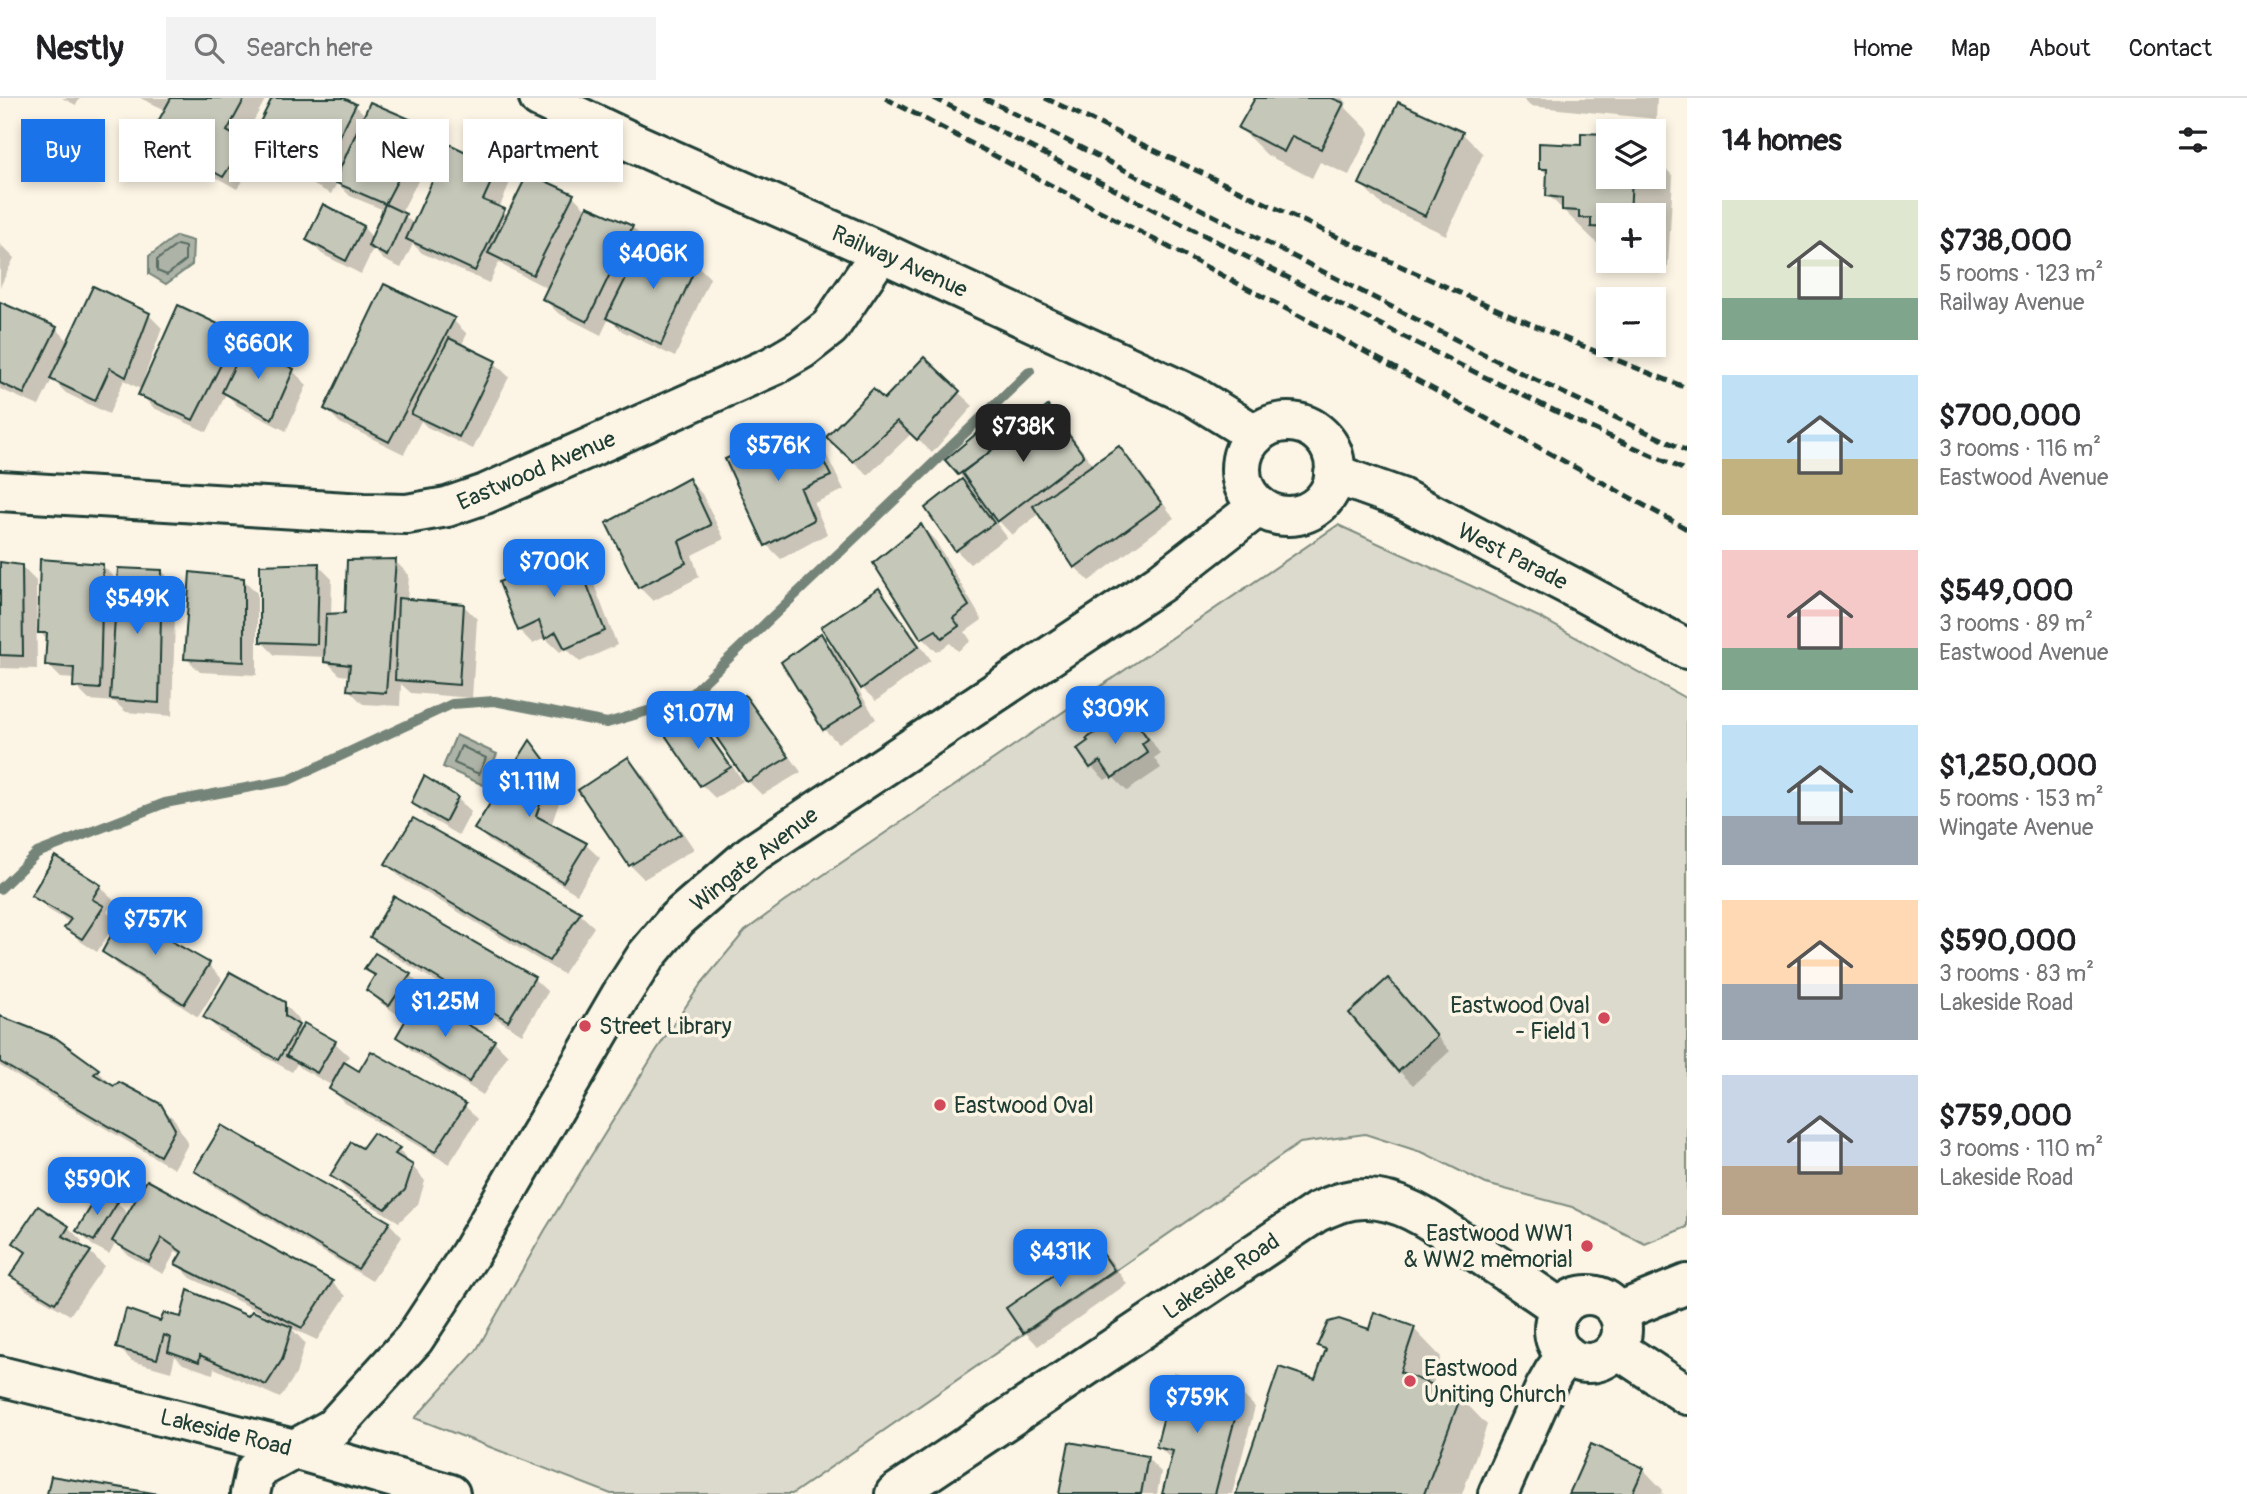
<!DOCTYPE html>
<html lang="en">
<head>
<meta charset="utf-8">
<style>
	:root { --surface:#fff; --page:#f2f2f2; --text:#202124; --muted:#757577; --line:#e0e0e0; --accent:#1a73e8 }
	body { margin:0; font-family:Pangolin,sans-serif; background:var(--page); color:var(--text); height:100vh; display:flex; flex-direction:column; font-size:26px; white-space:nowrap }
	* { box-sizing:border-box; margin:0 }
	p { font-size:23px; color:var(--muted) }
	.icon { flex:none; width:38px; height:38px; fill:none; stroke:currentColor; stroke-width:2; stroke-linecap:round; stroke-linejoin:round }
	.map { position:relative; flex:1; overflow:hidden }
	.details { display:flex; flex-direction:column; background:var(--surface); width:560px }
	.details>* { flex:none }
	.hud { position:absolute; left:21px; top:21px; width:665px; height:63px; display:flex; gap:14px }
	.buttons { position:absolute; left:1596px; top:21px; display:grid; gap:14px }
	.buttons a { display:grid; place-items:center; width:70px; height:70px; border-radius:0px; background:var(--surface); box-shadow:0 4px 10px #0003; font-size:35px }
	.price { position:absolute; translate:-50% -60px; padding:0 16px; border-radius:14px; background:var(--accent); color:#fff; font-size:23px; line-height:46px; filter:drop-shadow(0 2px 4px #0008) }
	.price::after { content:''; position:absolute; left:50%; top:42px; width:21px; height:16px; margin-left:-10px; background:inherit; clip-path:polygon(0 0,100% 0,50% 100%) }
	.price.active { background:#222; color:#fff }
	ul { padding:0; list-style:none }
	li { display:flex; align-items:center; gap:21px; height:175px; padding:0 35px }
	li span { display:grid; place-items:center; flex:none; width:196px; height:140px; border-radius:0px; color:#555 }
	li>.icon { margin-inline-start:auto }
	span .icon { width:84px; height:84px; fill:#fffc; stroke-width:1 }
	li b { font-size:30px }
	h2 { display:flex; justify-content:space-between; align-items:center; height:84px; padding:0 35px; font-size:30px }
	.chip { padding:0 24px; border-radius:0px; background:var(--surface); box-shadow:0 4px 10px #0003; font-size:24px; line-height:63px }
	.chip.active { background:var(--accent); color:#fff }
	header { display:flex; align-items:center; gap:42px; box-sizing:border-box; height:98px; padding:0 35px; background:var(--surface); border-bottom:2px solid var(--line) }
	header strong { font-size:33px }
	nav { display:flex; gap:38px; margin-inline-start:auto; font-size:24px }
	.search { width:490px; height:63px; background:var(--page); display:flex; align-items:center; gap:18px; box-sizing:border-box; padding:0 24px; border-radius:0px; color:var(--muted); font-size:26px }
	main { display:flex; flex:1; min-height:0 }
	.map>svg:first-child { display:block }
	.green { fill:#dcdacc; stroke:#7e8c80; stroke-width:2 }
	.water { fill:#aeb3a7; stroke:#758479; stroke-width:2 }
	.shadow { fill:#0003; fill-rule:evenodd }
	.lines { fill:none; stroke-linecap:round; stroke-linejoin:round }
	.shore { stroke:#586c62; stroke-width:2 }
	.stream { stroke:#758479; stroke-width:10 }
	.building { fill:#c5c7b9; stroke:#1f3d34; stroke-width:2 }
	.minor-casing { stroke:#1f3d34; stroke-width:44 }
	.minor { stroke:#fcf5e5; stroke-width:38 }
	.rail { stroke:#1f3d34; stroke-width:5; stroke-dasharray:10 5; stroke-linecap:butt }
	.poi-dot { fill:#d1495b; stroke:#fcf5e5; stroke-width:2.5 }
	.labels { text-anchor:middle; stroke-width:7; stroke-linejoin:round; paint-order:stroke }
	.street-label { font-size:23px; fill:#1f3d34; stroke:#fcf5e5 }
	.poi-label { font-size:23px; fill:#1f3d34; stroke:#fcf5e5; text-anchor:start }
</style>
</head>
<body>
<header>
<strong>Nestly</strong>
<div class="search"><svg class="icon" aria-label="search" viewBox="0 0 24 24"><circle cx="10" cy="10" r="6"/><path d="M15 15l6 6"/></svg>Search here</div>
<nav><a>Home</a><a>Map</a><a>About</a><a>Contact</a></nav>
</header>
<main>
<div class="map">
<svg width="1687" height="1396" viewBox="0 0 1687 1396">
	<rect width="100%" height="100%" fill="#fcf5e5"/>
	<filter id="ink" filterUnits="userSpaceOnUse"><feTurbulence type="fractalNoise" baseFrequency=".0143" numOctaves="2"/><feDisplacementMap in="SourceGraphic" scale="14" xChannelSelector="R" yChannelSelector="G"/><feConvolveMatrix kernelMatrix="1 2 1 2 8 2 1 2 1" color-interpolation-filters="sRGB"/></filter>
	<g filter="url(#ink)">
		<polygon class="green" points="1338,427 1539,519 1687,601 1687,1129 1645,1146 1572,1109 1486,1086 1424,1055 1365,1036 1300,1045 792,1396 611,1396 415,1320 476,1253 545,1132 656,953 700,887 745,833 788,801"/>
		<g class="water">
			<polygon points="176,138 193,143 192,167 166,186 149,176 149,158"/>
			<polygon points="456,637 497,656 483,687 443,669"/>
		</g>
		<g class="shadow">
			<polygon points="62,0 80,0 76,7"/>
			<polygon points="140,0 266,0 242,44 249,50 274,0 339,0 355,7 366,18 425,30 439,43 401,115 414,126 497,70 510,84 499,111 509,118 529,77 573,98 587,112 632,129 646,143 696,166 710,180 675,259 622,233 609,220 601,237 558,215 544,201 549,191 504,168 499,164 489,185 422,155 413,146 401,170 384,162 373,151 361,176 322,156 308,142 363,129 373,140 384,112 350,98 337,85 331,96 264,61 260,57 237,91 166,51 152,37 166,12"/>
			<polygon points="1257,0 1342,0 1347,5 1345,9 1370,34 1349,77 1320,64 1312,80 1267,57 1240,30"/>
			<polygon points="1522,0 1657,0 1656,21 1530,8"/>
			<polygon points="1462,35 1483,56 1446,137 1382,107 1361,86"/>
			<polygon points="1583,36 1608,38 1608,79 1654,79 1654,59 1673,78 1668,169 1632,167 1627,163 1654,163 1654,117 1608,117 1608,150 1602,150 1548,97 1549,78 1541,70 1583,49"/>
			<polygon points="0,146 14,160 0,189"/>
			<polygon points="0,206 56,230 69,244 148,216 162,230 144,280 147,282 236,236 250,251 293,273 307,287 286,333 238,308 226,296 207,334 154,310 140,296 142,292 124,282 109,316 66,295 52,281 39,308 0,291"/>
			<polygon points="453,222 467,236 461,248 495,265 509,279 473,351 427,329 421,323 404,356 340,325 326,311"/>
			<polygon points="924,262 973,308 932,355 912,335 868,377 842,353 884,303"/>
			<path d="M1048 310 1061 324 1094 368 1119 351 1133 364 1174 420 1089 483 1075 469 1040 415 1012 437 995 419 993 421 1007 439 970 466 956 452 927 411 964 381 959 376 977 338 993 354ZM974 389 982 400 980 401 971 391Z"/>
			<polygon points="809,336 823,350 844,392 814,405 827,436 781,461 767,447 727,362 775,340 782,347"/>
			<polygon points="689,382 702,396 724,441 692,457 699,479 653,503 639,489"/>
			<polygon points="921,428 935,442 982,522 965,534 971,543 958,553 950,545 937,554 923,540 875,465"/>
			<polygon points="571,450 585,463 617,547 580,564 566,550 560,554 545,540 533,546 519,532"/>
			<polygon points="395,463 409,477 407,502 463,507 477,521 472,600 411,595 401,586 400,608 363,606 349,592 350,578 340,577 326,563 326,559 275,557 261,543 318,467 332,481 331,518 347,517"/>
			<polygon points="0,466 22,469 36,483 37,571 0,570"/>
			<polygon points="102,467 119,484 162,473 176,487 172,618 126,614 115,604 89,602 75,588 75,581 61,580 47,566 48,543 40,534"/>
			<polygon points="243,481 257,495 257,577 200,574 186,560"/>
			<polygon points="878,493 892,506 931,562 876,603 862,590 844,561 841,563 876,621 838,645 824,631 783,564 821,538 837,554"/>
			<polygon points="745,599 758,613 801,674 762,697 748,683"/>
			<polygon points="694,620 708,634 743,683 715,700 701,686"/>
			<polygon points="1121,620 1128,627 1134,624 1148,637 1160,656 1154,660 1161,670 1127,693 1112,678 1105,682 1092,669"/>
			<polygon points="530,645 543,658 565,687 551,728 586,747 600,760 577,796 490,744 476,731"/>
			<polygon points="628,661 642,675 694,751 644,781 630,767"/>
			<polygon points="424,681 457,700 471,714 459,737 427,719 413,705"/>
			<polygon points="414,722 580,816 594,829 563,876 401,780 387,766"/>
			<polygon points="56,761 100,788 114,802 107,814 117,823 97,854 80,843 67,830 71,825 47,811 34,797"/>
			<polygon points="144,818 158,832 156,836 209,867 222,881 198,919 118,867 104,853"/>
			<polygon points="372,839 534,881 548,894 522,936 386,853"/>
			<polygon points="367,871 410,877 424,891 417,900 494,943 508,957 483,997 412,953 398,939 417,905 415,904 403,920 382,906 368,892 375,880"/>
			<polygon points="1388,883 1450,953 1413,987 1399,973"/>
			<polygon points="284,906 298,920 299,929 302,933 305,928 335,945 349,958 344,966 360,976 464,1007 478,1021 449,1066 345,1005 331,991 333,988 302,971 297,966 292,974 219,933 206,919"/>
			<polygon points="0,917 4,921 55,941 98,973 111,986 110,987 160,1008 175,1022 188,1046 174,1071 0,968"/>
			<polygon points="373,1037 399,1052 425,1083 418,1106 399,1124 346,1092 332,1078 363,1053"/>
			<polygon points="196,1072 389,1125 402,1139 372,1183 210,1086"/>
			<polygon points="147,1084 332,1184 346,1198 317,1242 291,1230 305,1245 296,1276 280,1300 214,1270 213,1276 183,1266 175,1258 171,1274 132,1263 118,1249 161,1225 182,1221 267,1221 268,1218 191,1180 177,1166 182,1157 176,1153 163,1176 128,1157 116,1144 109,1156 92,1147 78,1133 117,1105 129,1117"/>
			<polygon points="39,1111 68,1129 82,1143 79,1148 90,1154 104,1168 70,1217 26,1192 12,1178 26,1156 15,1145"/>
			<polygon points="1097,1149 1111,1163 1127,1186 1038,1248 1025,1234"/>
			<polygon points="1414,1231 1441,1259 1432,1288 1460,1299 1487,1327 1462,1396 1237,1396 1316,1283 1326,1255 1319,1248 1370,1234"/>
			<polygon points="1241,1295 1255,1309 1232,1396 1163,1396 1172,1362 1158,1348"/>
			<polygon points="1147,1360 1161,1374 1157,1396 1060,1396"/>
			<polygon points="1643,1371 1663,1392 1662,1395 1664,1396 1571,1396"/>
		</g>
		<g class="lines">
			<g class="shore">
				<polygon points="177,147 185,149 185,163 167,177 157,173 157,162"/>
				<polygon points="461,648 486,660 479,676 454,665"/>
			</g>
			<polyline class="stream" points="0,791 37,755 165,705 289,682 452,606 494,603 607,625 685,602 1030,273"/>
		</g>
		<g class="building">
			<polygon points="171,0 245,0 227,33 246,44 223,79 150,38"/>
			<polygon points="272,0 344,0 356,6 316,84 248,48"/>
			<polygon points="1255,0 1332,0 1344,5 1321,51 1292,38 1284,54 1238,30"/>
			<polygon points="370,4 426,28 385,106 334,84"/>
			<polygon points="1398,4 1463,34 1425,118 1359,86"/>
			<polygon points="1581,35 1608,36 1608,79 1632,79 1630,117 1608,117 1608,130 1591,129 1591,120 1579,120 1579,113 1562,112 1562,100 1546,98 1547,71 1539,71 1539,45 1581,47"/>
			<polygon points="449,46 498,69 483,102 505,111 475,173 406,141"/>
			<polygon points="528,75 574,96 533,177 488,155"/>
			<polygon points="323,106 364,128 346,163 306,142"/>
			<polygon points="385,106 406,116 387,158 368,148"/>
			<polygon points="587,108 633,128 587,224 542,201"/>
			<polygon points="646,140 698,164 661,247 606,220"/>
			<polygon points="384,186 455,220 389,344 324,311"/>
			<polygon points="93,188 150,215 126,279 110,270 95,303 50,281"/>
			<polygon points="0,204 57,229 24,296 0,285"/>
			<polygon points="178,207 237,235 193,322 138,297"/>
			<polygon points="449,240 496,263 459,339 411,316"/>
			<polygon points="245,246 294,271 272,321 222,294"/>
			<polygon points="924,259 960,293 917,342 897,323 853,364 826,339 873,291 884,301"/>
			<polygon points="1048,308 1084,358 997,424 962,375"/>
			<polygon points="809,334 831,378 801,391 814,422 765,448 725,361 776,338 780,346"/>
			<polygon points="977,335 991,353 958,377 945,362"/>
			<polygon points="1119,348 1162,406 1074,470 1033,408"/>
			<polygon points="689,380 711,427 679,443 686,465 638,490 606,425"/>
			<polygon points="962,381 994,425 955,453 925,410"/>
			<polygon points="921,426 969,508 953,520 959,528 942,540 936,532 921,541 873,465"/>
			<polygon points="572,448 605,533 565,551 556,534 545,541 539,523 518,533 499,484"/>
			<polygon points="40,461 103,466 100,591 73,589 74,570 45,567 47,535 38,535"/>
			<polygon points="396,461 386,595 347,592 350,567 324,564 326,516 345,515 347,462"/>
			<polygon points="0,464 22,467 23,558 0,557"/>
			<polygon points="319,465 317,546 260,544 260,467"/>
			<polygon points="118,470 162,472 159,605 110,601"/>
			<polygon points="190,474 244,480 244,564 184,561"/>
			<polygon points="879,490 919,548 861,591 821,529"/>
			<polygon points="398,500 464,506 459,587 395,582"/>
			<polygon points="821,535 863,607 823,632 781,564"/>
			<polygon points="745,597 789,659 747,684 706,624"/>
			<polygon points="1121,617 1127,626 1134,621 1148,641 1142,646 1148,655 1112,680 1100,663 1090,670 1077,651 1088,643 1086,641"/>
			<polygon points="695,618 731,669 700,688 665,637"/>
			<polygon points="530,642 552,672 536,718 587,745 563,784 474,731"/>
			<polygon points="628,659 681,736 629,768 578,692"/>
			<polygon points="424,678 458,699 445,724 411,705"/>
			<polygon points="413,720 581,814 549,863 385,766"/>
			<polygon points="55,758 101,787 92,801 104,808 82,841 64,830 71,821 31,798"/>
			<polygon points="394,798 535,879 508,923 370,839"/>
			<polygon points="127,808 145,817 141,826 210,865 184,906 102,854"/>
			<polygon points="375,855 411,876 389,908 366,892 375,877 364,871"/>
			<polygon points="230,874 285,904 285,918 299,927 278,962 203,919"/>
			<polygon points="1388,880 1437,938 1398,974 1349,915"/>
			<polygon points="419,899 495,942 469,984 396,939"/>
			<polygon points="0,918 56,940 99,971 94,976 114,988 119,984 161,1006 175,1031 160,1058 0,964"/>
			<polygon points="304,925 336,943 317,975 286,958"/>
			<polygon points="371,953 466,1006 435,1054 329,991 344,964 359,973"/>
			<polygon points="222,1027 390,1124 358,1171 194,1073"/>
			<polygon points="373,1035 400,1050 395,1056 413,1067 405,1092 385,1111 330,1078 351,1044 362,1050"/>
			<polygon points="147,1082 333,1183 302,1230 175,1166 182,1154 162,1140 149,1164 112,1143"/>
			<polygon points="99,1096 118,1104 94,1143 76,1133"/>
			<polygon points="38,1108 69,1128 63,1138 91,1153 55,1205 10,1178 26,1154 13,1145"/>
			<polygon points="1097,1147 1114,1172 1023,1235 1006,1210"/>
			<polygon points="188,1192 248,1218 252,1213 292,1229 282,1262 266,1287 200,1257 199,1264 168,1253 171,1240 164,1237 157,1261 116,1250 126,1211 160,1223 164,1215 181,1219"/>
			<polygon points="1374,1214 1415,1229 1400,1274 1461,1298 1424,1396 1236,1396 1279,1269 1315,1281 1326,1251 1317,1248 1328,1224 1339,1221 1369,1231"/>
			<polygon points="1175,1276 1242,1294 1215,1396 1162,1396 1173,1353 1156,1349"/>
			<polygon points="1069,1344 1148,1358 1141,1396 1059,1396"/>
			<polygon points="1591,1346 1644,1370 1632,1396 1569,1396"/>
			<polygon points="51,1378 159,1396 47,1396"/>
		</g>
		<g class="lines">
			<g class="minor-casing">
				<g id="minor">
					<polyline points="539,0 636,46 881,154 1193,298 1256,337"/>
					<circle cx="1288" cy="371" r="47"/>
					<polyline points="1334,376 1401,400 1582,494 1687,551"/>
					<polyline points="0,393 364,415 407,416 447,409 485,396 773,268 802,251 830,229 881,154"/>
					<circle cx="1588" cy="1231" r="34"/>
					<polyline points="1618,1214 1687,1186"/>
					<polyline points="1616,1250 1687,1297"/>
					<polyline points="0,1278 294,1351 450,1396"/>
					<polyline points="250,1396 255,1373 333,1330 414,1241 470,1156 621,897 646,858 677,821 752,756 1160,485 1259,408"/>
					<path d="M895 1396 1317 1114C1333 1107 1347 1101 1364 1101 1404 1100 1439 1129 1471 1150 1501 1170 1531 1190 1561 1211"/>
					<polyline points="1498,1396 1545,1290 1554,1274 1567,1257"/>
				</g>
			</g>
			<use href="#minor" class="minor"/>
			<g class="rail">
				<polyline points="885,0 1313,225 1687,431"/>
				<polyline points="934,0 1456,265 1580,325 1687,373"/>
				<polyline points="984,0 1521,275 1687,353"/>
				<path d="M1045 0C1257 101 1468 205 1687 290"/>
			</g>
		</g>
	</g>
	<g class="poi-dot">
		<circle cx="1604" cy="920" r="7"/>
		<circle cx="585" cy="928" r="7"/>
		<circle cx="940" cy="1007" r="7"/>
		<circle cx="1587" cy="1148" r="7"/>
		<circle cx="1410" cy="1283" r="7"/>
	</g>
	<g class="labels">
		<g class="street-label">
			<text transform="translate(900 163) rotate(24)" y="8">Railway Avenue</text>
			<text transform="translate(536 372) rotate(-23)" y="8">Eastwood Avenue</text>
			<text transform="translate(1513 458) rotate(27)" y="8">West Parade</text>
			<text transform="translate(754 761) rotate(-38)" y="8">Wingate Avenue</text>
			<text transform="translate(1221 1178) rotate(-34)" y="8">Lakeside Road</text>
			<text transform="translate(226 1334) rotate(14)" y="8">Lakeside Road</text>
		</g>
		<g class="poi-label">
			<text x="1590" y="915" text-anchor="end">Eastwood Oval<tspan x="1590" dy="26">- Field 1</tspan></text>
			<text x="599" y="936">Street Library</text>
			<text x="954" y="1015">Eastwood Oval</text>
			<text x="1573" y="1143" text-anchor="end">Eastwood WW1<tspan x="1573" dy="26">&amp; WW2 memorial</tspan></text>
			<text x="1424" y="1278">Eastwood<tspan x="1424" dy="26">Uniting Church</tspan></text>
		</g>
	</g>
</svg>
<div class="buttons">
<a><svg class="icon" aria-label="layers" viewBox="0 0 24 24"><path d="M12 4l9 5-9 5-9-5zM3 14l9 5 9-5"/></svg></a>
<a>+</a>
<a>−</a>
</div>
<b class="price" style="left:653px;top:193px">$406K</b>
<b class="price" style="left:258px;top:283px">$660K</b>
<b class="price active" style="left:1023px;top:366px">$738K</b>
<b class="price" style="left:778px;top:385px">$576K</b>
<b class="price" style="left:554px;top:501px">$700K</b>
<b class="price" style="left:137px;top:538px">$549K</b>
<b class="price" style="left:1115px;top:648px">$309K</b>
<b class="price" style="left:698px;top:653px">$1.07M</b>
<b class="price" style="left:529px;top:721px">$1.11M</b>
<b class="price" style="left:155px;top:859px">$757K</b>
<b class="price" style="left:445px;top:941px">$1.25M</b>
<b class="price" style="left:97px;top:1119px">$590K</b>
<b class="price" style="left:1060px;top:1191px">$431K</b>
<b class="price" style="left:1197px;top:1337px">$759K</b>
<div class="hud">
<a class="chip active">Buy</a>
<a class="chip">Rent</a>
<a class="chip">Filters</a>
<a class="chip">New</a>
<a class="chip">Apartment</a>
</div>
</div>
<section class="details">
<h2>14 homes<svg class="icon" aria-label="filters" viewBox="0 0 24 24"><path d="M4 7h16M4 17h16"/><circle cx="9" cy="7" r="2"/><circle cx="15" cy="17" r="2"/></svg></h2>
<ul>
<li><span style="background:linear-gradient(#dfe7d0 70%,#7fa58c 0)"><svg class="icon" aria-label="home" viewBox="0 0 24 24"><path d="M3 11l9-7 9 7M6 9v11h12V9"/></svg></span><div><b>$738,000</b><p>5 rooms · 123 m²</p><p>Railway Avenue</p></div></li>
<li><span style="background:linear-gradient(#bfe0f5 60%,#c2b280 0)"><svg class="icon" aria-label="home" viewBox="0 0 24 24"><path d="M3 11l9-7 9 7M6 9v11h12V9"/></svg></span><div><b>$700,000</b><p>3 rooms · 116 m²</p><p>Eastwood Avenue</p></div></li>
<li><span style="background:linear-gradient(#f6c9c9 70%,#7fa58c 0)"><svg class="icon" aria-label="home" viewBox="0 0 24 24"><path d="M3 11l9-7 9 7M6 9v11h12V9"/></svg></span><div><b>$549,000</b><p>3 rooms · 89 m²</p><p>Eastwood Avenue</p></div></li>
<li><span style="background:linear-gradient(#bfe0f5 65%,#9aa5b1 0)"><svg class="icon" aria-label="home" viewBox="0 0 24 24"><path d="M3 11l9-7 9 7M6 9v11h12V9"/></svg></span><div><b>$1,250,000</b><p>5 rooms · 153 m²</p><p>Wingate Avenue</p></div></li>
<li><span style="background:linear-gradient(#ffd9b3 60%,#9aa5b1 0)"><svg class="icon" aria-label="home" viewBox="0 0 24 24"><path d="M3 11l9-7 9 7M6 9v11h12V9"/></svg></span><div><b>$590,000</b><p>3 rooms · 83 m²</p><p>Lakeside Road</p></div></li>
<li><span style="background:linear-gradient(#c9d6e8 65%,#b9a48a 0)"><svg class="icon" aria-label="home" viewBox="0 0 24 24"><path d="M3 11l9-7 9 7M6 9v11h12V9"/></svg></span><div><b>$759,000</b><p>3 rooms · 110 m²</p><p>Lakeside Road</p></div></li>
</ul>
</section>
</main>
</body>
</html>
